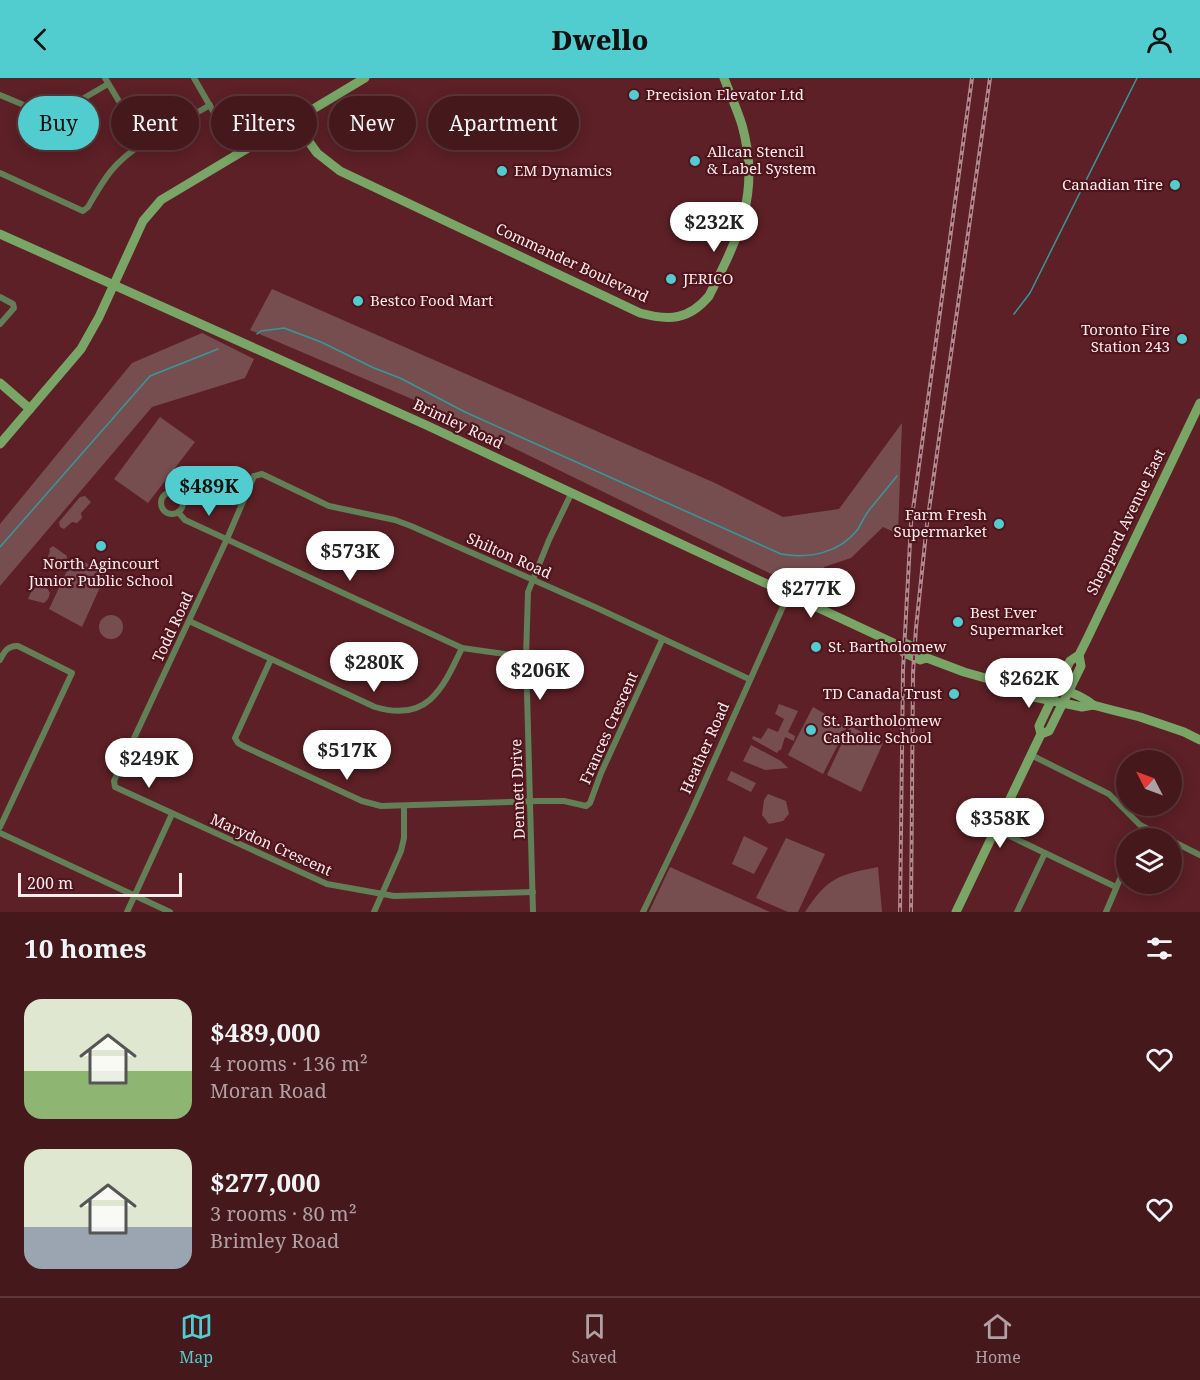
<!DOCTYPE html>
<html lang="en">
<head>
<meta charset="utf-8">
<style>
	:root { --surface:#45181c; --page:#4c2125; --text:#f1f3f6; --muted:#b0a0a3; --line:#5d373b; --accent:#52cdcf }
	body { margin:0; font-family:"Noto Serif",serif; background:var(--page); color:var(--text); height:100vh; display:flex; flex-direction:column; font-size:22px; white-space:nowrap }
	* { box-sizing:border-box; margin:0 }
	p { font-size:20px; color:var(--muted) }
	.icon { flex:none; width:33px; height:33px; fill:none; stroke:currentColor; stroke-width:2; stroke-linecap:round; stroke-linejoin:round }
	.map { position:relative; height:834px; overflow:hidden }
	.details { display:flex; flex-direction:column; background:var(--surface); flex:1 }
	.details>* { flex:none }
	.banner { position:absolute; left:18px; top:18px; width:600px; height:54px; display:flex; gap:12px }
	.needle { width:39px; rotate:312deg }
	.tools { position:absolute; left:1116px; top:672px; display:grid; gap:12px }
	.tools a { display:grid; place-items:center; width:66px; height:66px; border-radius:50%; background:var(--surface); box-shadow:0 3px 15px #0003,0 0 0 2px var(--line); font-size:30px }
	.scale { position:absolute; left:18px; bottom:15px; width:164px; box-sizing:border-box; padding-left:6px; border:3px solid #fdeced; border-top:0; font-size:16px; line-height:21px; white-space:nowrap; color:#fdeced; -webkit-text-stroke:4px #50151c; paint-order:stroke }
	.price { position:absolute; translate:-50% -51px; padding:0 14px; border-radius:21px; background:#fff; color:#222; font-size:20px; line-height:39px; filter:drop-shadow(0 2px 3px #0008) }
	.price::after { content:''; position:absolute; left:50%; top:36px; width:18px; height:14px; margin-left:-9px; background:inherit; clip-path:polygon(0 0,100% 0,50% 100%) }
	.price.on { background:var(--accent); color:#111 }
	ul { padding:0; list-style:none }
	li { display:flex; align-items:center; gap:18px; height:150px; padding:0 24px }
	li span { display:grid; place-items:center; flex:none; width:168px; height:120px; border-radius:18px; color:#555 }
	li>.icon { margin-inline-start:auto }
	span .icon { width:72px; height:72px; fill:#fffc; stroke-width:1 }
	li b { font-size:26px }
	h2 { display:flex; justify-content:space-between; align-items:center; height:72px; padding:0 24px; font-size:26px }
	.tag { padding:0 21px; border-radius:27px; background:var(--surface); box-shadow:0 3px 15px #0003,0 0 0 2px var(--line); font-size:21px; line-height:54px }
	.tag.on { background:var(--accent); color:#111 }
	header { display:flex; justify-content:space-between; align-items:center; height:78px; padding:0 24px; background:var(--accent); color:#111; font-size:27px; font-weight:800 }
	.tabs { display:flex; justify-content:space-around; align-items:center; height:84px; border-top:2px solid var(--line); background:var(--surface); font-size:16px; color:var(--muted) }
	.tabs a { display:grid; justify-items:center; gap:3px }
	.tabs .on { color:var(--accent) }
	.map>svg:first-child { display:block }
	.green { fill:#774e50 }
	.lines { fill:none; stroke-linecap:round; stroke-linejoin:round }
	.stream { stroke:#34999b; stroke-width:1.5 }
	.street { stroke:#627f57; stroke-width:6 }
	.secondary { stroke:#79a667; stroke-width:9 }
	.rail-casing { stroke:#af898d; stroke-width:4 }
	.rail { stroke:#50151c; stroke-width:1.5; stroke-dasharray:4.5; stroke-linecap:butt }
	.poi-dot { fill:#52cdcf; stroke:#50151c; stroke-width:2 }
	.labels { text-anchor:middle; stroke-width:4.5; stroke-linejoin:round; paint-order:stroke }
	.poi-label { font-size:15px; fill:#fdeced; stroke:#50151c; text-anchor:start }
	.street-label { font-size:15px; fill:#fdeced; stroke:#50151c }
</style>
</head>
<body>
<header><svg class="icon" aria-label="back" viewBox="0 0 24 24"><path d="M15 5l-7 7 7 7"/></svg>Dwello<svg class="icon" aria-label="person" viewBox="0 0 24 24"><circle cx="12" cy="8" r="4"/><path d="M4 21q1-7 8-7t8 7"/></svg></header>
<div class="map">
<svg width="1200" height="834" viewBox="0 0 1200 834">
	<rect width="100%" height="100%" fill="#5c2026"/>
	<g class="green">
		<polygon points="272,211 715,405 783,439 839,431 902,345 898,456 883,449 851,480 824,489 810,515 426,327 250,252"/>
		<polygon points="202,255 254,281 245,300 152,329 0,508 0,446 132,285"/>
		<polygon points="160,339 195,364 148,425 114,401"/>
		<polygon points="85,418 91,424 81,435 82,440 77,445 72,444 64,451 60,449 59,444 80,419"/>
		<path d="M53 468 67 478C67 492 53 495 46 484L50 473 49 471Z"/>
		<polygon points="74,478 106,496 82,549 49,531"/>
		<polygon points="40,507 45,507 50,515 48,521 44,525 28,521 32,512"/>
		<circle cx="111" cy="549" r="12"/>
		<polygon points="779,626 798,633 788,654 795,658 794,663 785,659 781,672 779,672 777,675 752,661 753,658 761,661 768,650 778,654 784,641 775,636"/>
		<polygon points="813,629 847,649 823,696 788,677"/>
		<polygon points="850,648 883,665 861,714 827,697"/>
		<polygon points="751,667 781,683 788,690 765,692 743,683"/>
		<polygon points="731,693 756,705 751,714 727,702"/>
		<polygon points="768,716 786,723 789,736 783,743 769,746 762,737 764,722"/>
		<polygon points="744,758 768,770 754,796 732,786"/>
		<polygon points="786,760 825,776 798,834 788,834 756,820"/>
		<polygon points="670,789 770,834 649,834"/>
		<path d="M878 789 882 834H805C828 799 838 797 878 789Z"/>
	</g>
	<g class="lines">
		<g class="stream">
			<polyline points="1014,236 1030,215 1137,0"/>
			<path d="M257 256 261 253 284 250 321 264 374 290 400 300 465 334 781 476C809 481 840 475 858 451 862 444 865 437 870 431 879 420 888 409 897 398"/>
			<polyline points="0,469 150,298 218,271"/>
		</g>
		<g class="street">
			<polyline points="105,0 144,65"/>
			<polyline points="194,0 237,75"/>
			<polyline points="0,17 57,41 79,23 108,6"/>
			<path d="M0 95 83 133 88 129C95 117 102 104 111 93 136 63 177 47 210 27"/>
			<polyline points="0,219 13,226 14,230 0,246"/>
			<circle cx="172" cy="425" r="11"/>
			<polyline points="178,434 185,442 462,570 526,579"/>
			<path d="M189 543 375 629C428 645 443 610 462 570"/>
			<polyline points="271,581 235,660 238,665 243,668 362,723 381,728 538,723 564,723 586,728 590,725 601,695 662,562"/>
			<path d="M0 582C4 574 8 567 18 568L72 595 0 749"/>
			<polyline points="1031,677 1109,716 1140,747 1166,760"/>
			<polyline points="995,751 1116,809"/>
			<polyline points="0,755 170,834"/>
			<polyline points="1139,760 1143,750"/>
			<polyline points="1172,763 1200,777"/>
			<polyline points="533,814 394,818 327,806 115,709 114,703 227,461 254,398 262,396 329,428 395,442 411,448 597,530 749,601"/>
			<polyline points="127,834 172,736"/>
			<polyline points="374,834 401,773 404,760 404,728"/>
			<polyline points="533,834 526,579 528,514 549,462 571,416"/>
			<polyline points="643,834 691,734 789,515"/>
			<polyline points="1017,834 1045,775"/>
			<polyline points="1106,834 1126,787"/>
		</g>
		<g class="secondary">
			<path d="M294 43 317 75 340 93 640 235C669 243 689 242 709 218 739 158 761 115 742 47 737 31 730 16 724 0"/>
			<polyline points="0,156 426,347 900,568 904,575 920,582 927,580 964,594 1024,611 1029,618 1082,629 1093,627 1112,632 1140,639 1184,654 1200,662"/>
			<polyline points="0,305 30,331"/>
			<polyline points="0,366 81,271 99,239 143,143 161,122 365,0"/>
			<polyline points="900,568 905,565 923,573 927,580"/>
			<path d="M1024 611C1041 601 1079 615 1093 627"/>
			<polyline points="1041,656 1049,653 1081,588 1079,577"/>
			<polyline points="956,834 1041,656 1039,648 1070,583 1079,577 1087,561 1200,325"/>
		</g>
		<g class="rail-casing">
			<g id="rail">
				<polyline points="900,834 903,592 911,446 972,0"/>
				<polyline points="911,834 913,595 916,550 927,446 990,0"/>
			</g>
		</g>
		<use href="#rail" class="rail"/>
	</g>
	<g class="poi-dot">
		<circle cx="634" cy="17" r="6"/>
		<circle cx="695" cy="83" r="6"/>
		<circle cx="502" cy="93" r="6"/>
		<circle cx="1175" cy="107" r="6"/>
		<circle cx="671" cy="201" r="6"/>
		<circle cx="358" cy="223" r="6"/>
		<circle cx="1182" cy="261" r="6"/>
		<circle cx="999" cy="446" r="6"/>
		<circle cx="101" cy="468" r="6"/>
		<circle cx="958" cy="544" r="6"/>
		<circle cx="816" cy="569" r="6"/>
		<circle cx="954" cy="616" r="6"/>
		<circle cx="811" cy="652" r="6"/>
	</g>
	<g class="labels">
		<g class="poi-label">
			<text x="646" y="22">Precision Elevator Ltd</text>
			<text x="707" y="79">Allcan Stencil<tspan x="707" dy="17">&amp; Label System</tspan></text>
			<text x="514" y="98">EM Dynamics</text>
			<text x="1163" y="112" text-anchor="end">Canadian Tire</text>
			<text x="683" y="206">JERICO</text>
			<text x="370" y="228">Bestco Food Mart</text>
			<text x="1170" y="257" text-anchor="end">Toronto Fire<tspan x="1170" dy="17">Station 243</tspan></text>
			<text x="987" y="442" text-anchor="end">Farm Fresh<tspan x="987" dy="17">Supermarket</tspan></text>
			<text x="101" y="491" text-anchor="middle">North Agincourt<tspan x="101" dy="17">Junior Public School</tspan></text>
			<text x="970" y="540">Best Ever<tspan x="970" dy="17">Supermarket</tspan></text>
			<text x="828" y="574">St. Bartholomew</text>
			<text x="942" y="621" text-anchor="end">TD Canada Trust</text>
			<text x="823" y="648">St. Bartholomew<tspan x="823" dy="17">Catholic School</tspan></text>
		</g>
		<g class="street-label">
			<text transform="translate(572 185) rotate(25)" y="5">Commander Boulevard</text>
			<text transform="translate(458 346) rotate(25)" y="5">Brimley Road</text>
			<text transform="translate(1126 444) rotate(-64)" y="5">Sheppard Avenue East</text>
			<text transform="translate(509 478) rotate(24)" y="5">Shilton Road</text>
			<text transform="translate(173 549) rotate(-65)" y="5">Todd Road</text>
			<text transform="translate(609 650) rotate(-66)" y="5">Frances Crescent</text>
			<text transform="translate(705 670) rotate(-66)" y="5">Heather Road</text>
			<text transform="translate(518 711) rotate(-92)" y="5">Dennett Drive</text>
			<text transform="translate(271 767) rotate(24)" y="5">Marydon Crescent</text>
		</g>
	</g>
</svg>
<div class="tools">
<a><svg class="needle" viewBox="-14 -14 28 28"><path d="M0-13l5 13h-10z" fill="#e53935"/><path d="M0 13l5-13h-10z" fill="#b0a0a3"/></svg></a>
<a><svg class="icon" aria-label="layers" viewBox="0 0 24 24"><path d="M12 4l9 5-9 5-9-5zM3 14l9 5 9-5"/></svg></a>
</div>
<div class="scale">200 m</div>
<b class="price" style="left:714px;top:175px">$232K</b>
<b class="price on" style="left:209px;top:439px">$489K</b>
<b class="price" style="left:350px;top:504px">$573K</b>
<b class="price" style="left:811px;top:541px">$277K</b>
<b class="price" style="left:374px;top:615px">$280K</b>
<b class="price" style="left:540px;top:623px">$206K</b>
<b class="price" style="left:1029px;top:631px">$262K</b>
<b class="price" style="left:347px;top:703px">$517K</b>
<b class="price" style="left:149px;top:711px">$249K</b>
<b class="price" style="left:1000px;top:771px">$358K</b>
<div class="banner">
<a class="tag on">Buy</a>
<a class="tag">Rent</a>
<a class="tag">Filters</a>
<a class="tag">New</a>
<a class="tag">Apartment</a>
</div>
</div>
<section class="details">
<h2>10 homes<svg class="icon" aria-label="filters" viewBox="0 0 24 24"><path d="M4 7h16M4 17h16"/><circle cx="9" cy="7" r="2"/><circle cx="15" cy="17" r="2"/></svg></h2>
<ul>
<li><span style="background:linear-gradient(#dfe7d0 60%,#8fb573 0)"><svg class="icon" aria-label="home" viewBox="0 0 24 24"><path d="M3 11l9-7 9 7M6 9v11h12V9"/></svg></span><div><b>$489,000</b><p>4 rooms · 136 m²</p><p>Moran Road</p></div><svg class="icon" aria-label="heart" viewBox="0 0 24 24"><path d="M12 20l-8-8c-3-5 5-10 8-4 3-6 11-1 8 4z"/></svg></li>
<li><span style="background:linear-gradient(#dfe7d0 65%,#9aa5b1 0)"><svg class="icon" aria-label="home" viewBox="0 0 24 24"><path d="M3 11l9-7 9 7M6 9v11h12V9"/></svg></span><div><b>$277,000</b><p>3 rooms · 80 m²</p><p>Brimley Road</p></div><svg class="icon" aria-label="heart" viewBox="0 0 24 24"><path d="M12 20l-8-8c-3-5 5-10 8-4 3-6 11-1 8 4z"/></svg></li>
</ul>
</section>
<nav class="tabs">
<a class="on"><svg class="icon" aria-label="map" viewBox="0 0 24 24"><path d="M3 6l6-2 6 2 6-2v14l-6 2-6-2-6 2zM9 4v14M15 6v14"/></svg>Map</a>
<a><svg class="icon" aria-label="saved" viewBox="0 0 24 24"><path d="M7 4h10v16l-5-4-5 4z"/></svg>Saved</a>
<a><svg class="icon" aria-label="home" viewBox="0 0 24 24"><path d="M3 11l9-7 9 7M6 9v11h12V9"/></svg>Home</a>
</nav>
</body>
</html>
